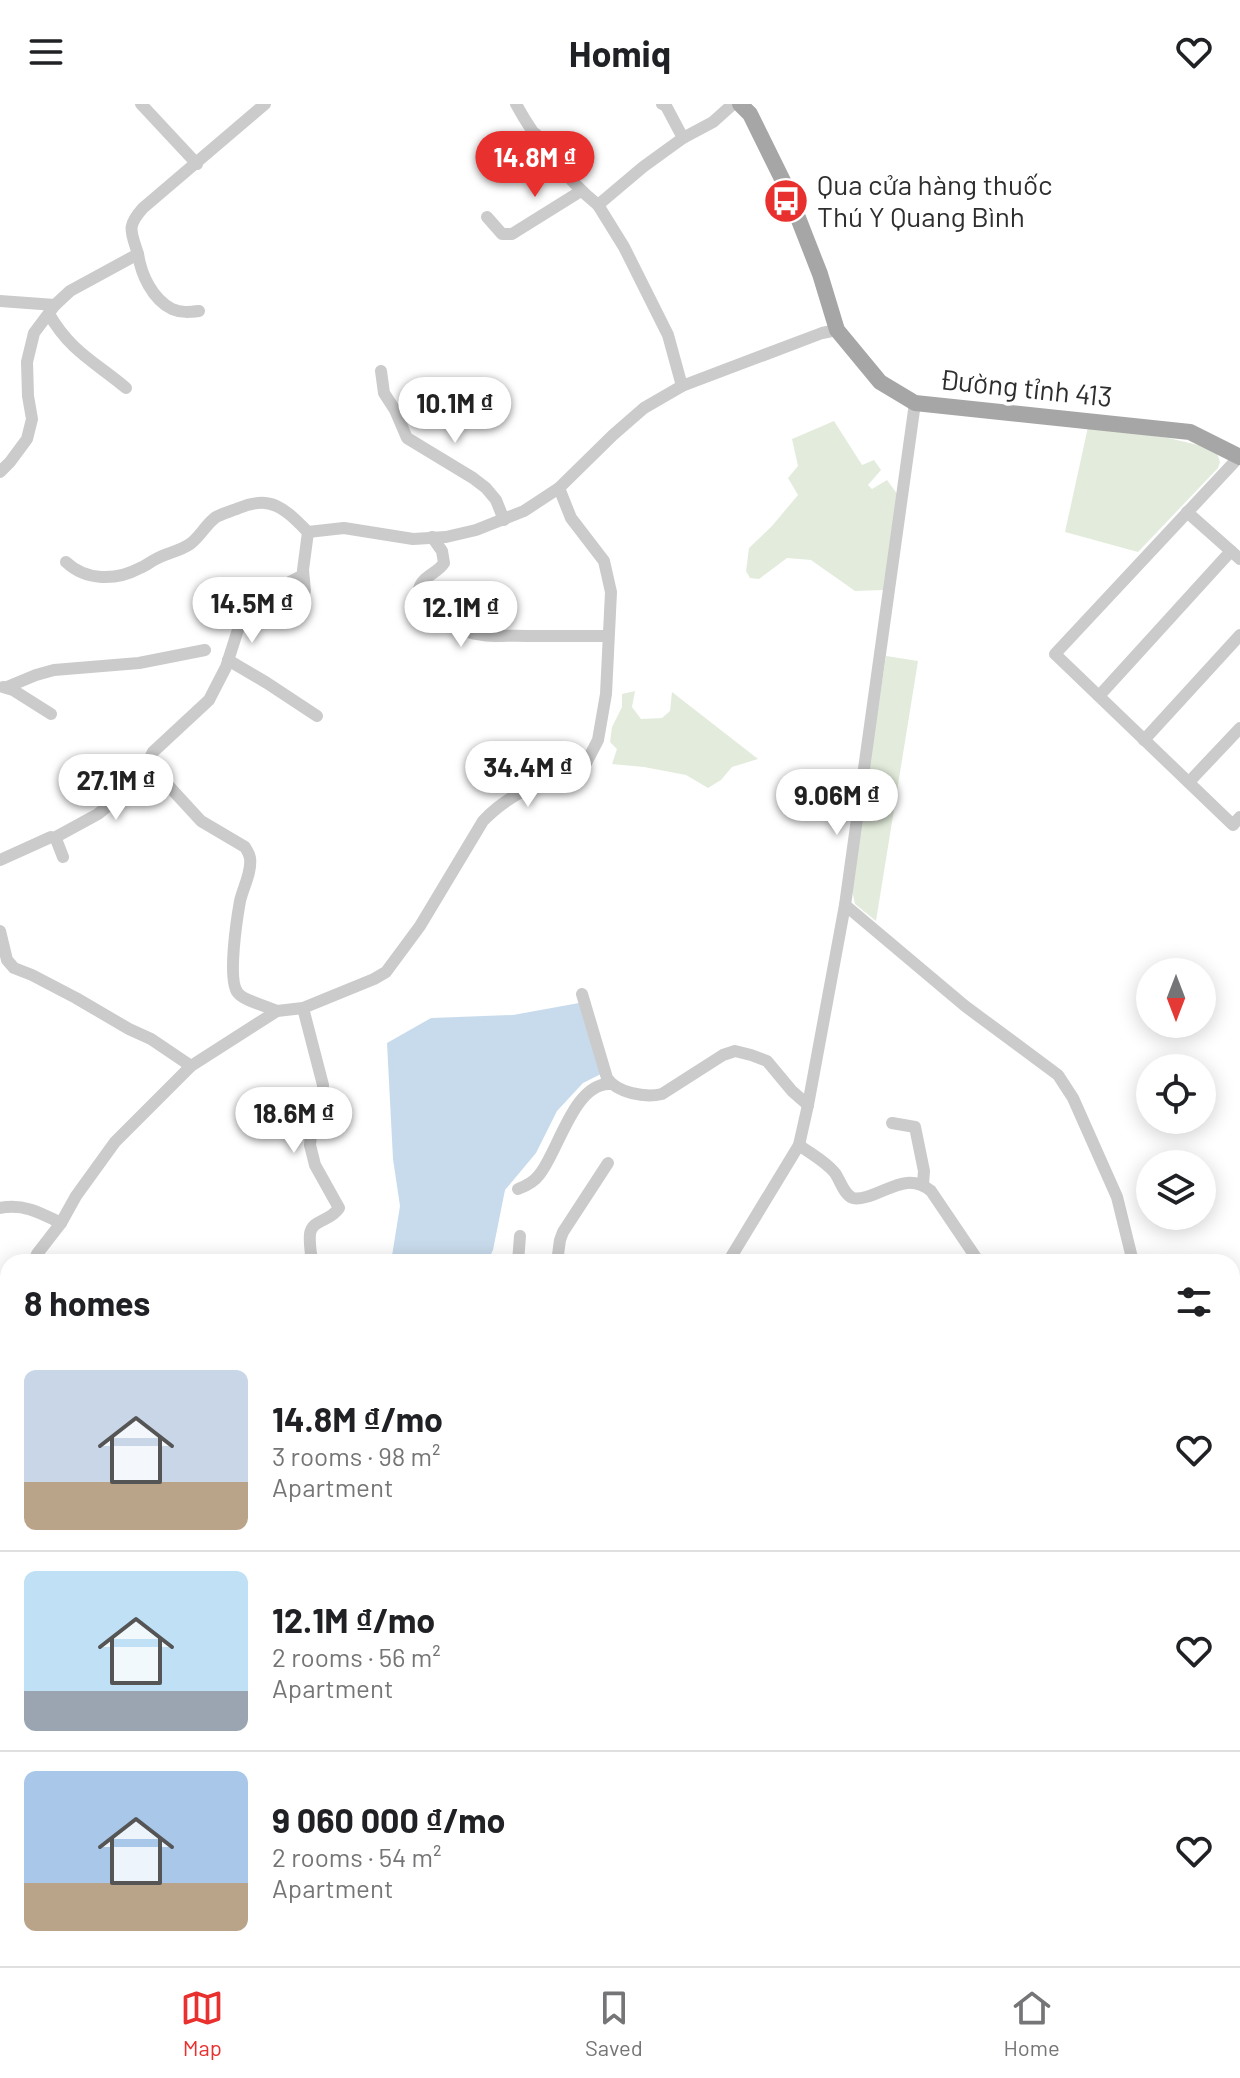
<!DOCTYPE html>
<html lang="en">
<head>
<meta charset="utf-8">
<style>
	:root { --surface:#fff; --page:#f2f2f2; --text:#202124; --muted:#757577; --line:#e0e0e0; --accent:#e8302e }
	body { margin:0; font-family:Barlow,sans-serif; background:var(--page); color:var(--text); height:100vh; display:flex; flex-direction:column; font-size:30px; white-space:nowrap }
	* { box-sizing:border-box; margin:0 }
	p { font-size:26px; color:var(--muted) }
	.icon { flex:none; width:44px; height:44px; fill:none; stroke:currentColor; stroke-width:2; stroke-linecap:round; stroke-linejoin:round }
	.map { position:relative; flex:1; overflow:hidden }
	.panel { position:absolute; left:0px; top:1150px; width:1240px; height:712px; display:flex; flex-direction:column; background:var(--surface); border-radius:24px 24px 0 0; box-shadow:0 4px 20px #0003 }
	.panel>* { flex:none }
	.needle { width:52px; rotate:180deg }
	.buttons { position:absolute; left:1136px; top:854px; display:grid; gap:16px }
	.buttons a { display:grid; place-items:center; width:80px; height:80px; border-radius:50%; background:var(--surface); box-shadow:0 4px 20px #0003; font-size:40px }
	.price { position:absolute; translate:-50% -68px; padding:0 18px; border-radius:28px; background:#fff; color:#222; font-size:26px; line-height:52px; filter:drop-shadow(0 2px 4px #0008) }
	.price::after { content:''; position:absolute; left:50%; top:48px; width:24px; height:18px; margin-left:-12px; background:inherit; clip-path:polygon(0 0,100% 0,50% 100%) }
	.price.current { background:var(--accent); color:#fff }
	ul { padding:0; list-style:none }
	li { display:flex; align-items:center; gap:24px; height:200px; padding:0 24px }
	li+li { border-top:2px solid var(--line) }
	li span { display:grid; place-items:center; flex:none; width:224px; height:160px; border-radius:12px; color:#555 }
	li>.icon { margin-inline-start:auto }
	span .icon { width:96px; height:96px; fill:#fffc; stroke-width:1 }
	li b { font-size:34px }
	h2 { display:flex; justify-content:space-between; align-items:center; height:96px; padding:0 24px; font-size:34px }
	header { display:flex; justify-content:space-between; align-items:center; height:104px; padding:0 24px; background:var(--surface); font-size:36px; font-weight:700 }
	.tabs { display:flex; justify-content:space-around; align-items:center; height:112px; border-top:2px solid var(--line); background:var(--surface); font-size:22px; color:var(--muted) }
	.tabs a { display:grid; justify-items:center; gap:4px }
	.tabs .current { color:var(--accent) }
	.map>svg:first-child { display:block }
	.green { fill:#e3ecdc }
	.water { fill:#c8dbec }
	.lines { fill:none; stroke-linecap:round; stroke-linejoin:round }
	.minor { stroke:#cbcbcb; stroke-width:12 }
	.major { stroke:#a6a6a6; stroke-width:16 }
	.labels { text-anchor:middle; stroke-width:8; stroke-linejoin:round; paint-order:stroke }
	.poi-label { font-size:28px; fill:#2e2e2e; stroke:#fff; text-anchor:start }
	.street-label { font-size:28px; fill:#2e2e2e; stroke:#fff }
</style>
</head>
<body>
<header><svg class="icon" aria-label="menu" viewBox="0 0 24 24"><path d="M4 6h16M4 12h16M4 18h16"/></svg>Homiq<svg class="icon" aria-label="heart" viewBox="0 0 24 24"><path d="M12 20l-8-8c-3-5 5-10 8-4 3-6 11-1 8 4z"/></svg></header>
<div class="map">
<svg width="1240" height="1862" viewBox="0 0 1240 1862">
	<rect width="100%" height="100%" fill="#fff"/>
	<g class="green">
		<polygon points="834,317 862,361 874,356 881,366 868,381 872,385 887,376 898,391 884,486 855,487 811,456 787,454 759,475 750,474 746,467 749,444 772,422 798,391 788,374 798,362 792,335"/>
		<polygon points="1088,323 1168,334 1211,344 1217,349 1220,358 1218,364 1138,448 1065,428"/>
		<polygon points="886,552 918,557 876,817 855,800 851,782"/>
		<polygon points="635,587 632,603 641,615 662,614 670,607 672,588 758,655 732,663 721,676 708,684 686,671 644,663 612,660 617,645 610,638 612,623 622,603 622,590"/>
	</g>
	<g class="water">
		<polygon points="579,899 601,970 583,979 557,1007 536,1049 505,1086 493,1146 487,1158 391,1158 400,1102 393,1055 387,939 431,914 513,911"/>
		<polygon points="8,1813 8,1854 48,1854 53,1862 0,1862 0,1816"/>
		<polygon points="483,1854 555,1854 555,1862 467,1862"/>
	</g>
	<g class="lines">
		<g class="minor">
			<polyline points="141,0 197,60"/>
			<path d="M516 0C534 34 568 77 598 101"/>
			<polyline points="662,0 666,2 683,34"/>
			<polyline points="485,60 536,30"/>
			<polyline points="487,113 502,130 512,130 581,87"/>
			<path d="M138 150C141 170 152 195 172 205 181 209 190 208 199 207"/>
			<polyline points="0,197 55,201"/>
			<path d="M49 210C70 247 95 258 126 284"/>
			<polyline points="381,267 384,289 395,306 407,334 473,374 486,384 496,396 504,416"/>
			<polyline points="682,282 668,231 624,143 598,101 643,63 683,34 713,18 733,0"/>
			<polyline points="1239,353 1055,550 1233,721 1240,713"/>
			<path d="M0 368 10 358 27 335 32 315 28 292 27 258 34 229 55 201 70 187 138 150C131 127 126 123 143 104L265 0"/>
			<polyline points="1187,408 1240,455"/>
			<path d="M432 433 442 447 444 459C437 470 422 472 419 485 411 512 463 529 483 531 497 533 512 531 527 532 554 532 581 532 608 532"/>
			<path d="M66 458C86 477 116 477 140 464 146 462 151 457 156 455 167 449 180 447 190 440 200 433 206 420 216 413 223 409 232 407 239 404 272 390 286 406 308 428L344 424 413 435 446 433 476 426 524 407 559 384"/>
			<polyline points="305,487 303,466 308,428"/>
			<polyline points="228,556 267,579 317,612"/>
			<polyline points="3,583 13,586 51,610"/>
			<polyline points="7,583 36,571 54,566 139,559 205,546"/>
			<polyline points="1099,592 1231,447"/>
			<polyline points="1144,636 1240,531"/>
			<polyline points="1189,678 1240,624"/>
			<polyline points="54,734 98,710 153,665"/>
			<polyline points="0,756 51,733 56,735 63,753"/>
			<polyline points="845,801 965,902 1058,971 1073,994 1117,1093 1133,1158"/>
			<polyline points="0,827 7,856 14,864 32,871 76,894 129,925 151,935 191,962"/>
			<path d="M582 890 607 974C617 989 645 994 662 990L723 951 735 947 751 951 767 957 792 987 808 1001"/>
			<path d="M303 904 323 981V996L312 1021 310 1041 315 1061 339 1104C330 1118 312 1115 310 1130 309 1139 311 1149 312 1158"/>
			<path d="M277 907C267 902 244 897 238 889 227 877 237 814 240 797 243 784 252 768 250 754 249 749 248 748 245 743L201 717 155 667 149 656 153 648 209 596 226 563 244 507 263 492 303 471"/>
			<polyline points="892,1019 915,1023 924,1067 923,1080"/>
			<path d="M799 1041C811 1050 825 1057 835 1069 840 1076 844 1091 853 1094 857 1095 862 1094 866 1093 889 1087 908 1068 931 1087L979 1158"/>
			<path d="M518 1085C526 1082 534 1078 539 1071 558 1049 574 977 611 980"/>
			<path d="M0 1104C23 1099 41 1109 61 1119"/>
			<path d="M34 1158 37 1150 61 1119 76 1092 115 1038 191 962 277 907 303 904 374 875 386 868 420 822 483 717C510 688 547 675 584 663L598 636 606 590 611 488 604 457 571 414 559 384 613 331 644 304 682 282 822 229 837 226"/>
			<polyline points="518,1158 520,1132"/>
			<polyline points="557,1158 560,1136 563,1128 608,1059"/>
			<polyline points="728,1158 799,1041 808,1001 845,801 915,299"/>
			<polyline points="1232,1212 1240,1208"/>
			<polyline points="0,1255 8,1230"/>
			<polyline points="0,1326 8,1332"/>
			<polyline points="1232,1388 1240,1382"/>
			<polyline points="1232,1413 1234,1418 1232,1421"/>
			<polyline points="0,1731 8,1728"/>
			<polyline points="1045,1854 1048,1862"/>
		</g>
		<polyline class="major" points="740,0 750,10 786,83 820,170 837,226 880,278 915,299 1190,328 1240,353"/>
	</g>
	<defs>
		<g id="bus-disc" transform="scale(2.3)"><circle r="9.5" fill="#e8302e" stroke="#fff"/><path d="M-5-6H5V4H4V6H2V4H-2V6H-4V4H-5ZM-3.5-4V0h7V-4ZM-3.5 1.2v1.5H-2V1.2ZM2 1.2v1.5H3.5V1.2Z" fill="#fff"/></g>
	</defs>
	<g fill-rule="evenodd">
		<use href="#bus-disc" x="786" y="97"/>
	</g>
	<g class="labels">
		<g class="poi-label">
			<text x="817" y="91">Qua cửa hàng thuốc<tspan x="817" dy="32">Thú Y Quang Bình</tspan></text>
		</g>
		<g class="street-label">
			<text transform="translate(1026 284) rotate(6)" y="10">Đường tỉnh 413</text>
		</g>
	</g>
</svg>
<div class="buttons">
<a><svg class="needle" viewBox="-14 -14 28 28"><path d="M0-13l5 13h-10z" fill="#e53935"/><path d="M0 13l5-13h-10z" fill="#757577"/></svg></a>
<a><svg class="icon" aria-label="locate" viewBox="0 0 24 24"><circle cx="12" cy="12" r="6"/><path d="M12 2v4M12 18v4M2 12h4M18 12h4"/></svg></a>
<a><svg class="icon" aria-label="layers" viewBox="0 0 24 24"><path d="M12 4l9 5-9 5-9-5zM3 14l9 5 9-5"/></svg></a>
</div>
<b class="price current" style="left:535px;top:95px">14.8M ₫</b>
<b class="price" style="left:455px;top:341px">10.1M ₫</b>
<b class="price" style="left:252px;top:541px">14.5M ₫</b>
<b class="price" style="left:461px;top:545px">12.1M ₫</b>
<b class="price" style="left:528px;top:705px">34.4M ₫</b>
<b class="price" style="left:116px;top:718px">27.1M ₫</b>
<b class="price" style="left:837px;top:733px">9.06M ₫</b>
<b class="price" style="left:294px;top:1051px">18.6M ₫</b>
<section class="panel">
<h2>8 homes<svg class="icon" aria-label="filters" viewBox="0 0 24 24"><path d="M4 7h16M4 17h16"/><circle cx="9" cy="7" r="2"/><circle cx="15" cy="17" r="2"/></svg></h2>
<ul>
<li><span style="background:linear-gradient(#c9d6e8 70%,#b9a48a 0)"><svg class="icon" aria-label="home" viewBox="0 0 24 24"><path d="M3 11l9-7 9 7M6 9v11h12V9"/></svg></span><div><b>14.8M ₫/mo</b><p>3 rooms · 98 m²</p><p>Apartment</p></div><svg class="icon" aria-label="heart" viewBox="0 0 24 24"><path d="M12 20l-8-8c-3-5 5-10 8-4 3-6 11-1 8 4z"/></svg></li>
<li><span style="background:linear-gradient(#bfe0f5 75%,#9aa5b1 0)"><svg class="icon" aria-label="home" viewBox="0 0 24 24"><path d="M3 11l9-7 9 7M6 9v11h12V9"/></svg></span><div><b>12.1M ₫/mo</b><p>2 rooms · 56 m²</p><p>Apartment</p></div><svg class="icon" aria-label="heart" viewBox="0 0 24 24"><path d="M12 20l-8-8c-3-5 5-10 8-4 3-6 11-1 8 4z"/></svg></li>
<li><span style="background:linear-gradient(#a9c7e8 70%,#b9a48a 0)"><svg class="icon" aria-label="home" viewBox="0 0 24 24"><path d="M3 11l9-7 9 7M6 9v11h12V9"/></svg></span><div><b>9 060 000 ₫/mo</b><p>2 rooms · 54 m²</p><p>Apartment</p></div><svg class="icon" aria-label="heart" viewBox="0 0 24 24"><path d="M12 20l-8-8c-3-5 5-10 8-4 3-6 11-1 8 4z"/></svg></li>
</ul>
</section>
</div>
<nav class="tabs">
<a class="current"><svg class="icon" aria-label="map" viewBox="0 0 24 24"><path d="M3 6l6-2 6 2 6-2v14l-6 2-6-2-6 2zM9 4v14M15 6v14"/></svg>Map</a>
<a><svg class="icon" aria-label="saved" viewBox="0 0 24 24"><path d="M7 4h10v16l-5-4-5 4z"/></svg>Saved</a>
<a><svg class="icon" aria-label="home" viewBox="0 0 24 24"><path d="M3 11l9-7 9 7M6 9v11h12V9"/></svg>Home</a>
</nav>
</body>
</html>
